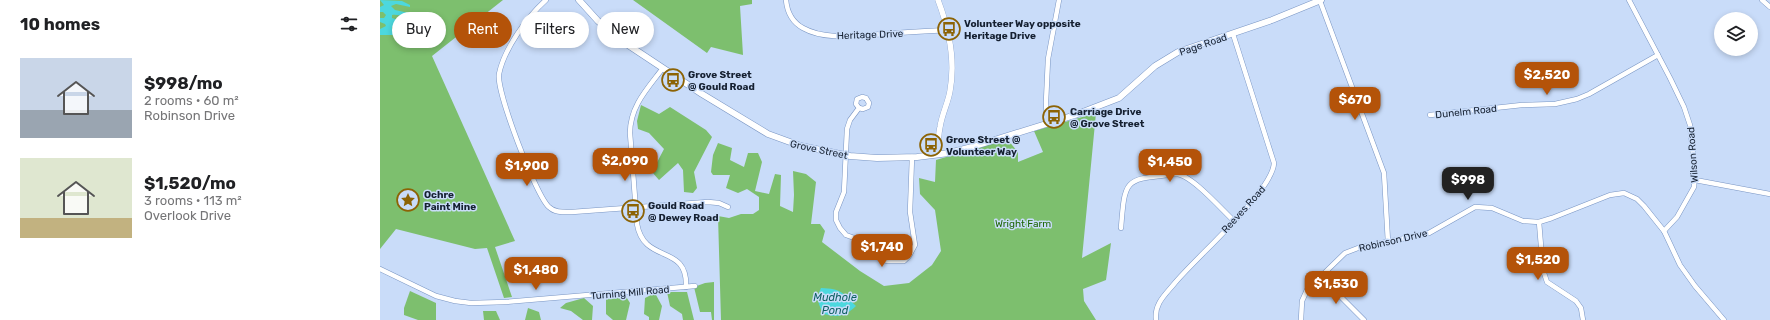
<!DOCTYPE html>
<html lang="en">
<head>
<meta charset="utf-8">
<style>
	:root { --surface:#fff; --page:#f6f6f6; --text:#202124; --muted:#757577; --accent:#b45309 }
	body { margin:0; font-family:Rubik,sans-serif; background:var(--page); color:var(--text); height:100vh; display:flex; flex-direction:column; font-size:15px; white-space:nowrap }
	* { box-sizing:border-box; margin:0 }
	p { font-size:13px; color:var(--muted) }
	.icon { flex:none; width:22px; height:22px; fill:none; stroke:currentColor; stroke-width:2; stroke-linecap:round; stroke-linejoin:round }
	.map { position:relative; flex:1; overflow:hidden }
	.side { display:flex; flex-direction:column; background:var(--surface); width:380px }
	.side>* { flex:none }
	.top-card { position:absolute; left:12px; top:12px; width:380px; height:36px; display:flex; gap:8px }
	.controls { position:absolute; left:1334px; top:12px; display:grid; gap:8px }
	.controls a { display:grid; place-items:center; width:44px; height:44px; border-radius:50%; background:var(--surface); box-shadow:0 2px 6px #0003; font-size:20px }
	.price { position:absolute; translate:-50% -34px; padding:0 9px; border-radius:8px; background:var(--accent); color:#fff; font-size:13px; line-height:26px; filter:drop-shadow(0 1px 2px #0008) }
	.price::after { content:''; position:absolute; left:50%; top:24px; width:12px; height:9px; margin-left:-6px; background:inherit; clip-path:polygon(0 0,100% 0,50% 100%) }
	.price.on { background:#222; color:#fff }
	ul { padding:0; list-style:none }
	li { display:flex; align-items:center; gap:12px; height:100px; padding:0 20px }
	li span { display:grid; place-items:center; flex:none; width:112px; height:80px; border-radius:0px; color:#555 }
	li>.icon { margin-inline-start:auto }
	span .icon { width:48px; height:48px; fill:#fffc; stroke-width:1 }
	li b { font-size:17px }
	h2 { display:flex; justify-content:space-between; align-items:center; height:48px; padding:0 20px; font-size:17px }
	.pill { padding:0 14px; border-radius:18px; background:var(--surface); box-shadow:0 2px 6px #0003; font-size:14px; line-height:36px }
	.pill.on { background:var(--accent); color:#fff }
	main { display:flex; flex:1; min-height:0 }
	.map>svg:first-child { display:block }
	.green { fill:#7dbf6e }
	.water { fill:#4cd8de }
	.lines { fill:none; stroke-linecap:round; stroke-linejoin:round }
	.minor-casing { stroke:#7995c3; stroke-width:5.5 }
	.tertiary-casing { stroke:#7995c3; stroke-width:6 }
	.secondary-casing { stroke:#7995c3; stroke-width:7 }
	.minor { stroke:#fff; stroke-width:4.5 }
	.tertiary { stroke:#fff; stroke-width:5.5 }
	.secondary { stroke:#fff; stroke-width:6 }
	.labels { text-anchor:middle; stroke-width:3; stroke-linejoin:round; paint-order:stroke }
	.poi-label { font-size:10px; font-weight:bold; fill:#152031; stroke:#c9dcf9; text-anchor:start }
	.street-label { font-size:10px; fill:#152031; stroke:#c9dcf9 }
	.park-label { font-size:10px; fill:#1d6502; stroke:#c9dcf9 }
	.water-label { font-size:11px; font-style:italic; fill:#0e5f62; stroke:#c9dcf9 }
</style>
</head>
<body>
<main>
<section class="side">
<h2>10 homes<svg class="icon" aria-label="filters" viewBox="0 0 24 24"><path d="M4 7h16M4 17h16"/><circle cx="9" cy="7" r="2"/><circle cx="15" cy="17" r="2"/></svg></h2>
<ul>
<li><span style="background:linear-gradient(#c9d6e8 65%,#9aa5b1 0)"><svg class="icon" aria-label="home" viewBox="0 0 24 24"><path d="M3 11l9-7 9 7M6 9v11h12V9"/></svg></span><div><b>$998/mo</b><p>2 rooms · 60 m²</p><p>Robinson Drive</p></div></li>
<li><span style="background:linear-gradient(#dfe7d0 75%,#c2b280 0)"><svg class="icon" aria-label="home" viewBox="0 0 24 24"><path d="M3 11l9-7 9 7M6 9v11h12V9"/></svg></span><div><b>$1,520/mo</b><p>3 rooms · 113 m²</p><p>Overlook Drive</p></div></li>
</ul>
</section>
<div class="map">
<svg width="1390" height="320" viewBox="0 0 1390 320">
	<rect width="100%" height="100%" fill="#c9dcf9"/>
	<g class="green">
		<polygon points="0,0 123,0 52,56 135,241 115,247 132,297 124,298 107,248 95,249 16,229 0,249"/>
		<polygon points="253,0 372,0 372,4 360,6 363,55 331,47 327,53"/>
		<polygon points="261,105 279,114 290,107 326,130 332,137 314,172 317,188 313,193 304,192 303,170 298,163 279,180 272,172 284,149 269,133 258,129 257,121"/>
		<polygon points="716,113 702,258 731,243 726,280 703,289 704,301 716,320 341,320 338,216 349,218 361,214 373,214 379,210 379,197 367,189 358,193 346,188 350,175 333,175 331,172 333,155 338,143 352,148 350,160 364,167 368,153 378,153 382,162 375,191 389,194 395,174 401,175 400,206 413,212 414,195 413,171 426,174 436,182 431,224 440,224 445,231 442,242 480,271 504,286 529,283 552,265 561,251 555,210 540,194 539,178 555,182 556,160 627,139 638,152 638,162 663,152 654,131"/>
		<polygon points="334,282 334,320 332,320 331,312 320,312 314,287 325,283"/>
		<polygon points="30,291 56,303 56,320 38,320 24,315 24,308"/>
		<polygon points="287,292 307,292 314,320 303,320 302,314 290,306"/>
		<polygon points="275,293 282,306 279,320 269,320 269,317 264,314 265,298"/>
		<polygon points="245,295 250,303 246,320 233,320 226,314 226,298"/>
		<polygon points="204,298 213,306 212,320 203,320 191,311 180,308 186,303"/>
		<polygon points="148,308 159,312 161,320 145,320"/>
		<polygon points="103,311 116,311 120,320 104,320"/>
	</g>
	<g class="water">
		<path d="M0 0 22 1 30 5V7L16 4 11 6 15 10 29 13 30 16C25 18 18 14 12 15V18L31 24 28 26 17 25 12 27V31L28 33 27 35H0V29L6 26 5 24 0 22V18H4L6 15 3 12H0V7L4 5Z"/>
		<path d="M441 288C462 289 462 292 476 306 465 316 459 318 444 314 438 305 436 298 441 288Z"/>
	</g>
	<g class="lines">
		<g class="minor-casing">
			<g id="minor">
				<path d="M166 0C147 17 124 49 119 74 116 91 156 196 169 207 175 213 184 212 192 212L328 202 339 203 348 207"/>
				<path d="M406 0C407 11 412 22 423 28 446 41 478 35 504 34 526 32 547 31 569 30"/>
				<polyline points="1249,0 1290,78 1304,107 1310,125 1315,175 1314,187 1297,217 1284,231 1300,265 1315,286 1344,320"/>
				<polyline points="1382,0 1390,7"/>
				<polyline points="940,1 1004,173 1008,242"/>
				<path d="M283 68C268 88 250 106 250 133L257 224C264 265 308 243 306 287"/>
				<polyline points="479,108 483,109 488,107 489,103 486,98 482,97 477,99 476,104 479,108 470,120 467,129 464,192 456,212 456,220 460,228 466,235 485,242 501,258 507,261 524,261 529,256 535,245 530,212 532,157"/>
				<polyline points="1050,115 1142,105 1175,104 1197,99 1209,94 1278,55"/>
				<polyline points="667,124 666,102 668,59 679,0"/>
				<polyline points="1315,180 1390,194"/>
				<polyline points="1159,222 1163,270 1167,282 1196,301 1201,308 1203,320"/>
				<path d="M741 228C745 176 745 180 796 174 811 174 842 210 854 221"/>
				<polyline points="0,269 56,296 75,301 91,303 126,302 315,286"/>
				<polyline points="941,275 957,293 984,320"/>
				<path d="M776 320C774 304 785 295 794 284 815 258 893 191 894 163L853 34"/>
				<polyline points="921,320 922,301 927,290 965,253 978,248 1049,233 1095,207 1112,208 1143,221 1159,222 1172,218 1230,195 1244,193 1257,199 1264,206 1284,231"/>
			</g>
		</g>
		<g class="tertiary-casing">
			<path id="tertiary" d="M558 0C569 29 576 59 570 91 568 103 562 114 560 127 558 136 558 145 558 154"/>
		</g>
		<g class="secondary-casing">
			<polyline id="secondary" points="199,0 218,21 239,39 322,94 388,134 421,146 470,156 497,158 537,157 569,153 592,147 695,115 739,98 775,66 798,52 892,20 941,0"/>
		</g>
		<use href="#minor" class="minor"/>
		<use href="#tertiary" class="tertiary"/>
		<use href="#secondary" class="secondary"/>
	</g>
	<defs>
		<g id="bus-ring" transform="scale(1.15)"><circle r="9.5" fill="#c9dcf9" stroke="#8c6305" stroke-width="1.5"/><path d="M-5-6H5V4H4V6H2V4H-2V6H-4V4H-5ZM-3.5-4V0h7V-4ZM-3.5 1.2v1.5H-2V1.2ZM2 1.2v1.5H3.5V1.2Z" fill="#8c6305"/></g>
		<g id="sight-ring" transform="scale(1.15)"><circle r="9.5" fill="#c9dcf9" stroke="#8c6305" stroke-width="1.5"/><path d="M0-6L1.8-2.2L6-1.7L2.9 1.2L3.7 5.4L0 3.3L-3.7 5.4L-2.9 1.2L-6-1.7L-1.8-2.2Z" fill="#8c6305"/></g>
	</defs>
	<g fill-rule="evenodd">
		<use href="#bus-ring" x="569" y="29"/>
		<use href="#bus-ring" x="293" y="80"/>
		<use href="#bus-ring" x="674" y="117"/>
		<use href="#bus-ring" x="551" y="145"/>
		<use href="#sight-ring" x="28" y="200"/>
		<use href="#bus-ring" x="253" y="211"/>
	</g>
	<g class="labels">
		<g class="poi-label">
			<text x="584" y="27">Volunteer Way opposite<tspan x="584" dy="12">Heritage Drive</tspan></text>
			<text x="308" y="78">Grove Street<tspan x="308" dy="12">@ Gould Road</tspan></text>
			<text x="690" y="115">Carriage Drive<tspan x="690" dy="12">@ Grove Street</tspan></text>
			<text x="566" y="143">Grove Street @<tspan x="566" dy="12">Volunteer Way</tspan></text>
			<text x="44" y="198">Ochre<tspan x="44" dy="12">Paint Mine</tspan></text>
			<text x="268" y="209">Gould Road<tspan x="268" dy="12">@ Dewey Road</tspan></text>
		</g>
		<g class="street-label">
			<text transform="translate(490 34) rotate(-2)" y="4">Heritage Drive</text>
			<text transform="translate(823 44) rotate(-19)" y="4">Page Road</text>
			<text transform="translate(1086 111) rotate(-6)" y="4">Dunelm Road</text>
			<text transform="translate(439 149) rotate(12)" y="4">Grove Street</text>
			<text transform="translate(1312 155) rotate(-94)" y="4">Wilson Road</text>
			<text transform="translate(863 209) rotate(-48)" y="4">Reeves Road</text>
			<text transform="translate(1013 240) rotate(-13)" y="4">Robinson Drive</text>
			<text transform="translate(250 292) rotate(-5)" y="4">Turning Mill Road</text>
		</g>
		<g class="park-label">
			<text x="643" y="227">Wright Farm</text>
		</g>
		<g class="water-label">
			<text x="455" y="301">Mudhole<tspan x="455" dy="13">Pond</tspan></text>
		</g>
	</g>
</svg>
<div class="controls">
<a><svg class="icon" aria-label="layers" viewBox="0 0 24 24"><path d="M12 4l9 5-9 5-9-5zM3 14l9 5 9-5"/></svg></a>
</div>
<b class="price" style="left:1167px;top:96px">$2,520</b>
<b class="price" style="left:975px;top:121px">$670</b>
<b class="price" style="left:245px;top:182px">$2,090</b>
<b class="price" style="left:790px;top:183px">$1,450</b>
<b class="price" style="left:147px;top:187px">$1,900</b>
<b class="price on" style="left:1088px;top:201px">$998</b>
<b class="price" style="left:502px;top:268px">$1,740</b>
<b class="price" style="left:1158px;top:281px">$1,520</b>
<b class="price" style="left:156px;top:291px">$1,480</b>
<b class="price" style="left:956px;top:305px">$1,530</b>
<div class="top-card">
<a class="pill">Buy</a>
<a class="pill on">Rent</a>
<a class="pill">Filters</a>
<a class="pill">New</a>
</div>
</div>
</main>
</body>
</html>
